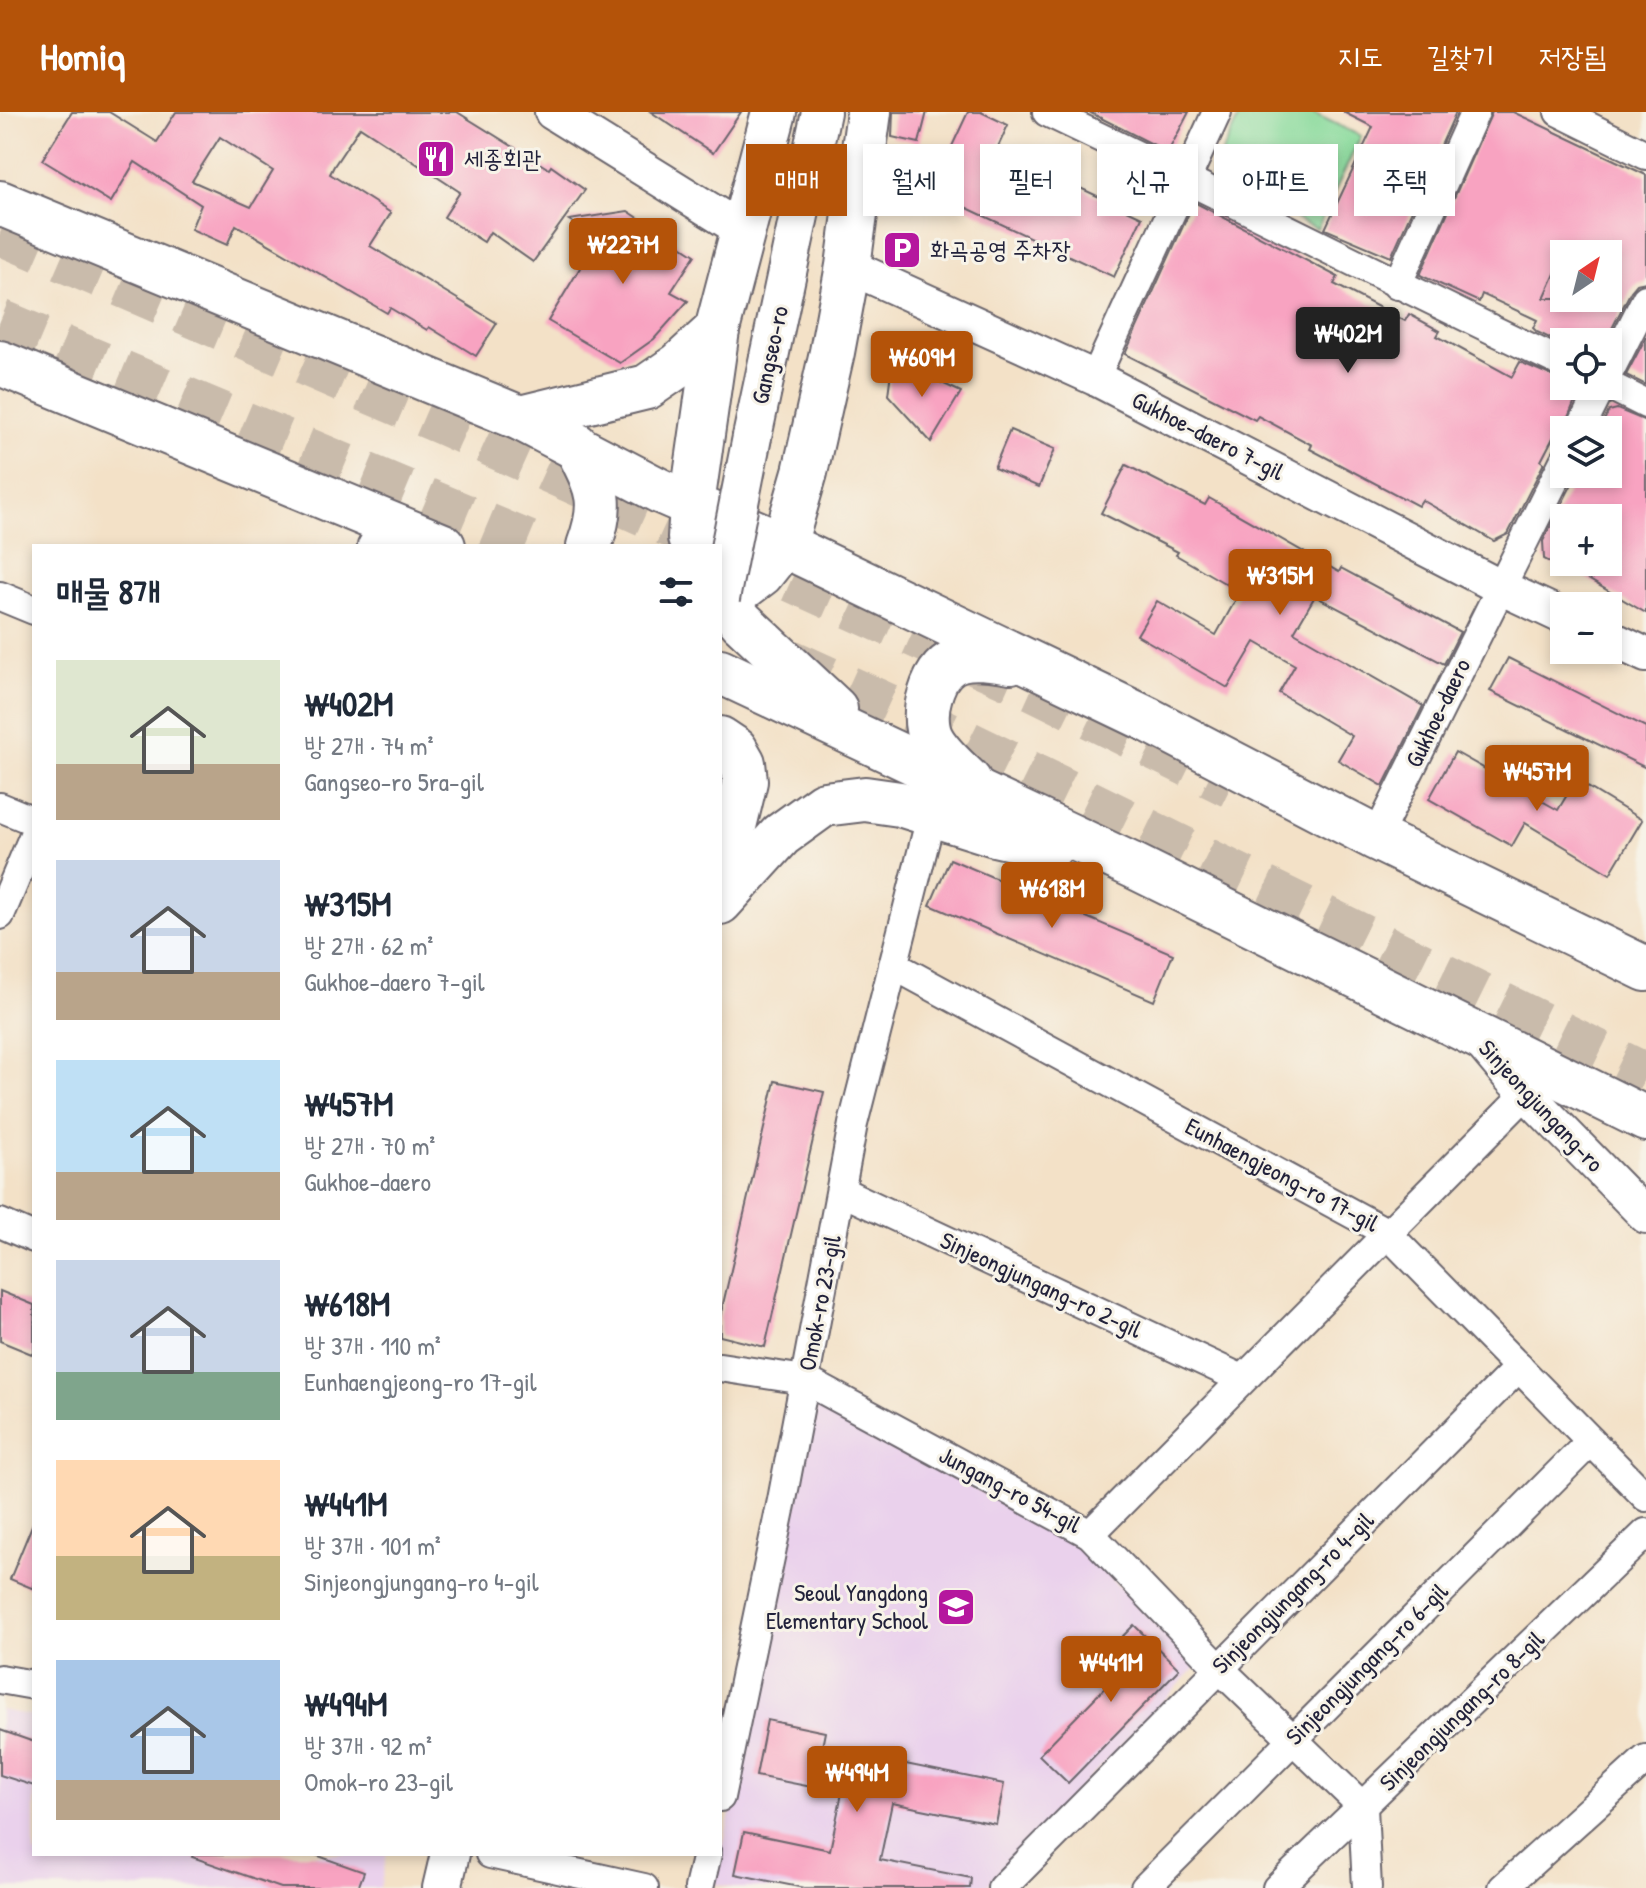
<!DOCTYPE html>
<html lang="ko">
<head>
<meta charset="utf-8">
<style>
	:root { --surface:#fff; --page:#f2f2f3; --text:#1f2937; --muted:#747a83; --accent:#b45309 }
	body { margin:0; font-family:"Patrick Hand","Poor Story",sans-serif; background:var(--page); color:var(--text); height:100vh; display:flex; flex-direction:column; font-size:30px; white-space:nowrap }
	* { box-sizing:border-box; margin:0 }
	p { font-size:26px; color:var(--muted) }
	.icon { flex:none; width:44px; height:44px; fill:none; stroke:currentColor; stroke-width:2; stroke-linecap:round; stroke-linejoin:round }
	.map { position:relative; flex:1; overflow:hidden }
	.sheet { position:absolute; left:32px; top:432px; width:690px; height:1312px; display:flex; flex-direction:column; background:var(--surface); border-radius:0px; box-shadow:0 4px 12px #0003 }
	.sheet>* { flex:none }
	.hud { position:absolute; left:746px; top:32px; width:760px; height:72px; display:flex; gap:16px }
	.needle { width:52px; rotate:35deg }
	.controls { position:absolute; left:1550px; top:128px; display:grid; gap:16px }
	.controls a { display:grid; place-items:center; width:72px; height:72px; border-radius:0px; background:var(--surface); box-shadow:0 4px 12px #0003; font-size:40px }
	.price { position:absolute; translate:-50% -68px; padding:0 18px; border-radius:8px; background:var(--accent); color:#fff; font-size:26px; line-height:52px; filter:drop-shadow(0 2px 4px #0008) }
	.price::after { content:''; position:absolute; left:50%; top:48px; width:24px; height:18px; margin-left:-12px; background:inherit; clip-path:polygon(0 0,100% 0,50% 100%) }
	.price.selected { background:#222; color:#fff }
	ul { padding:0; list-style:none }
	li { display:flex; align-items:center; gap:24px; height:200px; padding:0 24px }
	li span { display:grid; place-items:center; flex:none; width:224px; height:160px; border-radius:0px; color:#555 }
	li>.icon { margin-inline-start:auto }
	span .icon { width:96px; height:96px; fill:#fffc; stroke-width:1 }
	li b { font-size:34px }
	h2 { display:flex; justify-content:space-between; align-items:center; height:96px; padding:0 24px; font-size:34px }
	.tag { padding:0 28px; border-radius:0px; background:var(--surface); box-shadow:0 4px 12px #0003; font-size:28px; line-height:72px }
	.tag.selected { background:var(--accent); color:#fff }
	header { display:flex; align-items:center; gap:48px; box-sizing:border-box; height:112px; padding:0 40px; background:var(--accent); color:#fff }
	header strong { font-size:38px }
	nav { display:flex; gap:44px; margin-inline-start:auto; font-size:28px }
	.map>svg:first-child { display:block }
	.built { fill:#ead1ec }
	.green { fill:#88da9b; stroke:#557e6b; stroke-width:2 }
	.building { fill:#f8a3c1; fill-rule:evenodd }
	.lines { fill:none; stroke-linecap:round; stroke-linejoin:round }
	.trunk-tunnel { stroke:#c9bbab; stroke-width:44; stroke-dasharray:44 22; stroke-linecap:butt }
	.minor-casing { stroke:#6b656c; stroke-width:32 }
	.tertiary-casing { stroke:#6b656c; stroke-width:38 }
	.secondary-casing { stroke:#6b656c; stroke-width:42 }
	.primary-casing { stroke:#6b656c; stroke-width:48 }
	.minor { stroke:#fff; stroke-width:28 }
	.tertiary { stroke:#fff; stroke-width:34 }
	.secondary { stroke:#fff; stroke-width:38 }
	.primary { stroke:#fff; stroke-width:44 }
	.secondary-bridge-casing { stroke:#6b656c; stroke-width:42; stroke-linecap:butt }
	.secondary-bridge { stroke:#fff; stroke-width:38 }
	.labels { text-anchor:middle; stroke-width:6; stroke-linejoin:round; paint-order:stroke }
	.poi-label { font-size:24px; fill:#22223b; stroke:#f7f3e8; text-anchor:start }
	.street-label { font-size:24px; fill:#22223b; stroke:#f7f3e8 }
</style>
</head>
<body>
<header>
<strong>Homiq</strong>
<nav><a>지도</a><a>길찾기</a><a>저장됨</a></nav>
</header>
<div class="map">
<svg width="1646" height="1776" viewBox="0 0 1646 1776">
	<rect width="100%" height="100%" fill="#f7f3e8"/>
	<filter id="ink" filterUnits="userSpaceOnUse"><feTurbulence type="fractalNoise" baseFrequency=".0125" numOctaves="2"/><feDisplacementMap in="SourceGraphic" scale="16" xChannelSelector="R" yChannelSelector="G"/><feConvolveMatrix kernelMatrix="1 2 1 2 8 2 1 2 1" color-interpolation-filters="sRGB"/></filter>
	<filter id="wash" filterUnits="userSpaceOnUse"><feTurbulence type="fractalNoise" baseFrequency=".006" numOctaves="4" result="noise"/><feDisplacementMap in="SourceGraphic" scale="32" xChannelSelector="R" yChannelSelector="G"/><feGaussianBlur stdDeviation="1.8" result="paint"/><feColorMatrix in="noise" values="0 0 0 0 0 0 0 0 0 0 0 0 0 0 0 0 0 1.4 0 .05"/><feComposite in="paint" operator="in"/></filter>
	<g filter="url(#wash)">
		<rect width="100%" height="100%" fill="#f3e1c7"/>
		<g class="built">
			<polygon points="818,1291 1080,1434 1196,1555 985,1776 733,1776 715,1772"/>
			<polygon points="0,1598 34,1604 34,1742 387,1742 380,1776 0,1776"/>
		</g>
		<polygon class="green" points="1241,0 1311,0 1361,24 1317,117 1210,67"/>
		<g id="blocks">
			<g class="building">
				<path d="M72 0H109L157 30 176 0H457L549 57 551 54 585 78 533 150 490 120 484 130 444 105 460 80 360 15 334 54 330 62 391 101 370 134 497 211 476 244 429 215 427 218 390 196 387 201 236 113 227 133 191 117 201 93 135 50 111 90 42 48ZM220 25 273 59 251 95 192 69Z"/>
				<polygon points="651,0 741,0 713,41"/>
				<polygon points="893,0 927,0 919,31 892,25"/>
				<polygon points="968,0 981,0 1008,13 997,37 1142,105 1114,165 931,79"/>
				<polygon points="1089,0 1189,0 1168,40"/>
				<polygon points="1343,0 1456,0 1391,145 1325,117 1373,15"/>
				<path d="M1492 0H1513L1646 63V170L1637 172 1631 179 1605 230H1564V233L1537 220 1533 216 1537 208 1482 182 1479 190 1420 163ZM1564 142H1608V186H1544Z"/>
				<polygon points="1194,90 1338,165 1334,172 1405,209 1409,202 1440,219 1437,224 1512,265 1520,250 1564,269 1564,274 1570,274 1574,291 1563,318 1557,318 1541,349 1544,351 1508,422 1494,429 1422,388 1418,394 1310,337 1312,333 1258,304 1255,308 1125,242"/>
				<polygon points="628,99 695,143 671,180 688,189 654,227 620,251 548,209 598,126 569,108"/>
				<polygon points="1646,225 1646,273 1626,263"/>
				<polygon points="892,252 908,255 961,280 931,330 888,283"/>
				<path d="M1617 297 1646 309V501L1564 453V458L1544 447 1543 429 1577 362H1608V318H1599L1609 299ZM1564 406H1608V450H1564Z"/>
				<polygon points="1010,318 1055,337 1039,375 994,356"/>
				<polygon points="1126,353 1205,393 1209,386 1339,460 1341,456 1460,520 1444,552 1315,484 1294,520 1423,594 1383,674 1338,648 1352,624 1279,581 1295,553 1255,530 1228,576 1137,523 1157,489 1216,523 1240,480 1176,443 1178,440 1101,401"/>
				<polygon points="1508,546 1646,615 1646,656 1490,579"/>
				<polygon points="1455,640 1558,698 1576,668 1642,708 1610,762 1525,711 1512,734 1429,687"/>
				<polygon points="950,747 1173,842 1154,889 930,793"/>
				<polygon points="775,969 824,980 765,1235 720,1224 720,1205"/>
				<polygon points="0,1179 34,1193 34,1243 0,1229"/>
				<polygon points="33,1411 34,1411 34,1477 10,1467"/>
				<polygon points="1134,1513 1179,1557 1068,1671 1039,1643 1125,1555 1108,1539"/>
				<polygon points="767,1608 825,1620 822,1635 1004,1672 996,1712 892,1691 880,1748 971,1766 970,1776 804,1776 735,1762 744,1720 830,1738 842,1681 756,1664"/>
				<polygon points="0,1618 34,1630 34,1674 0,1663"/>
				<polygon points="193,1742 313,1742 364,1760 358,1776 281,1776 192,1745"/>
			</g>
		</g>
	</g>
	<g filter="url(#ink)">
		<use href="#blocks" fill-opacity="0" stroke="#6b656c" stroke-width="2"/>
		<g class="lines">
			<g class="trunk-tunnel">
				<polyline points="0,121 445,312 715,434"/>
				<polyline points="0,209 537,434"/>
				<polyline points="731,441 1036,578 1231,674"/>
				<polyline points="788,548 946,620 1646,963"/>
			</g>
			<g class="minor-casing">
				<g id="minor">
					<path d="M1047 0C1220 82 1391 170 1564 252"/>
					<polyline points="1559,0 1646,43"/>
					<polyline points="1397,173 1475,0"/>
					<polyline points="1608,262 1646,187"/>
					<polyline points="1095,266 1217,0"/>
					<polyline points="1608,273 1646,292"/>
					<polyline points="1580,318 1602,274"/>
					<polyline points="372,434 386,410"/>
					<polyline points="0,484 34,498"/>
					<polyline points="0,695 34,709"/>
					<polyline points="1376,726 1564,349"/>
					<polyline points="0,803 34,723"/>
					<polyline points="893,853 1386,1120 1646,1385"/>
					<polyline points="841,1079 1242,1267"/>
					<polyline points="0,1111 34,1126"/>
					<polyline points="720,1255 805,1268 1090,1422 1218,1555 1363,1695 1367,1776"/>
					<polyline points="1090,1422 1526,982"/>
					<polyline points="0,1567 34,1573"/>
					<polyline points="720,1685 782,1388 853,1012 932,701"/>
					<polyline points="490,1742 644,1776"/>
					<polyline points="699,1776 707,1742"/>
					<polyline points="1002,1776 1519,1255"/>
					<polyline points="1145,1776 1591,1329"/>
					<polyline points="1277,1776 1646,1421"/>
					<polyline points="1503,1776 1646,1647"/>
				</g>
			</g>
			<g class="tertiary-casing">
				<g id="tertiary">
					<polyline points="552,0 742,118"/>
					<polyline points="848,154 1095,266 1500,475 1564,505"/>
					<polyline points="1608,525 1646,543"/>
					<polyline points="1479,928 1510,965 1646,1104"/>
				</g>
			</g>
			<g class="secondary-casing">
				<g id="secondary">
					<polyline points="752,325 821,0"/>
					<polyline points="442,1776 450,1742"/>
				</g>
			</g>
			<g class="primary-casing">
				<g id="primary">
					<polyline points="0,91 520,306 660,379 784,433 1149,608 1376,726 1646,857"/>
					<polyline points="0,251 443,434"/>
					<polyline points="520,306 647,275 679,253 717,218"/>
					<path d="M576 333C597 376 606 387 589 434"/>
					<polyline points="693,434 690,426 692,392 717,218 774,0"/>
					<polyline points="720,484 742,510 835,597"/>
					<polyline points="720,486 736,481 761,462 784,433 805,360 832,240 848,154 869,0"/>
					<polyline points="720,559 1134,754 1646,1007"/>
					<polyline points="720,627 735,637 743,651 745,669 720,772"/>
					<path d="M969 669C956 656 939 642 931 626 925 614 926 595 930 583 943 538 973 543 1011 549"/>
					<polyline points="720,790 781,723 824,692 865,687 900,692 995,722 1051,735"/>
				</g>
			</g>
			<use href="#minor" class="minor"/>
			<use href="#tertiary" class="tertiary"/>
			<use href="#secondary" class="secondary"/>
			<use href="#primary" class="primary"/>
			<g class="secondary-bridge-casing">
				<polyline id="secondary-bridge" points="720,487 752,325"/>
			</g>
			<use href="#secondary-bridge" class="secondary-bridge"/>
		</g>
	</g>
	<defs>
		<g id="restaurant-square" transform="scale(2)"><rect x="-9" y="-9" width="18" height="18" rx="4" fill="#b5179e" stroke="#f7f3e8"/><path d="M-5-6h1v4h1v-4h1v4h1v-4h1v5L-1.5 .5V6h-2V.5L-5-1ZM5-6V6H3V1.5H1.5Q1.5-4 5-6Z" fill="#fff"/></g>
		<g id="parking-square" transform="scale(2)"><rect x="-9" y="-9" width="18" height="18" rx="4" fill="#b5179e" stroke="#f7f3e8"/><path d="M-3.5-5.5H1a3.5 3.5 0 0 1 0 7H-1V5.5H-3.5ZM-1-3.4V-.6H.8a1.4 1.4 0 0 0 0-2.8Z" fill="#fff"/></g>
		<g id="school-square" transform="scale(2)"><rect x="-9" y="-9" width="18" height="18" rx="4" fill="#b5179e" stroke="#f7f3e8"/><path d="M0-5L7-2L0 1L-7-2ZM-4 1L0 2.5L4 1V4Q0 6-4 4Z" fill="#fff"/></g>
	</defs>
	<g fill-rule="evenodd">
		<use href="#restaurant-square" x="436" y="47"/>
		<use href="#parking-square" x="902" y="138"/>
		<use href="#school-square" x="956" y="1495"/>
	</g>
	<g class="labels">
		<g class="poi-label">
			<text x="464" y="55">세종회관</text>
			<text x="930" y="146">화곡공영 주차장</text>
			<text x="928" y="1489" text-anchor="end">Seoul Yangdong<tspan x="928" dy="28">Elementary School</tspan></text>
		</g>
		<g class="street-label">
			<text transform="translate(770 243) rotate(-78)" y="8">Gangseo-ro</text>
			<text transform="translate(1208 324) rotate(27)" y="8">Gukhoe-daero 7-gil</text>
			<text transform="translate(1438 601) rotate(-64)" y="8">Gukhoe-daero</text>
			<text transform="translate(1541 994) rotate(47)" y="8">Sinjeongjungang-ro</text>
			<text transform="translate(1282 1063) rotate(28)" y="8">Eunhaengjeong-ro 17-gil</text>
			<text transform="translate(1041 1173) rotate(25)" y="8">Sinjeongjungang-ro 2-gil</text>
			<text transform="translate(820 1191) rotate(-79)" y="8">Omok-ro 23-gil</text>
			<text transform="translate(1010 1378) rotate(28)" y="8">Jungang-ro 54-gil</text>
			<text transform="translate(1293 1481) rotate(-45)" y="8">Sinjeongjungang-ro 4-gil</text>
			<text transform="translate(1367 1552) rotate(-45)" y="8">Sinjeongjungang-ro 6-gil</text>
			<text transform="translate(1462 1599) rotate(-44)" y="8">Sinjeongjungang-ro 8-gil</text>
		</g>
	</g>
</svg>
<div class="controls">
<a><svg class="needle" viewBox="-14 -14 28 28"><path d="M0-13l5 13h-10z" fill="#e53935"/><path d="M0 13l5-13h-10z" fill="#747a83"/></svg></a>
<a><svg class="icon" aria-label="locate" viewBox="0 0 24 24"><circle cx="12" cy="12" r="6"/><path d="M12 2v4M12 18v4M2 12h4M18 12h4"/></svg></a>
<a><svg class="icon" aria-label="layers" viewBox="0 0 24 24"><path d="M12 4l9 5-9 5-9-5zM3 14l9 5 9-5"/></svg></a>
<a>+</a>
<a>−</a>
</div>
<b class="price" style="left:623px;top:174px">₩227M</b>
<b class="price selected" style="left:1348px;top:263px">₩402M</b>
<b class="price" style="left:922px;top:287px">₩609M</b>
<b class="price" style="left:1280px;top:505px">₩315M</b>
<b class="price" style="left:1537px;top:701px">₩457M</b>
<b class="price" style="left:1052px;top:818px">₩618M</b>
<b class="price" style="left:1111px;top:1592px">₩441M</b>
<b class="price" style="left:857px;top:1702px">₩494M</b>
<div class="hud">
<a class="tag selected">매매</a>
<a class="tag">월세</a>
<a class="tag">필터</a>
<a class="tag">신규</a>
<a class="tag">아파트</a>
<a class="tag">주택</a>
</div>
<section class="sheet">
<h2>매물 8개<svg class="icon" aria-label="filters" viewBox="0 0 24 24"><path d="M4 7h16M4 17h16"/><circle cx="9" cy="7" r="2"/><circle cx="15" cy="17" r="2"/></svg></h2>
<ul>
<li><span style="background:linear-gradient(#dfe7d0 65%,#b9a48a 0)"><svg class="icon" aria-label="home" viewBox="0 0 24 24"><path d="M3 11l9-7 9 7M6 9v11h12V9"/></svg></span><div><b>₩402M</b><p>방 2개 · 74 m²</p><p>Gangseo-ro 5ra-gil</p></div></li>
<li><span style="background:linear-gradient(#c9d6e8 70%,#b9a48a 0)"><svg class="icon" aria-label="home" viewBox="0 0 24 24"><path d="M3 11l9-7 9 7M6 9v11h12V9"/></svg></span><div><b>₩315M</b><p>방 2개 · 62 m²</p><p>Gukhoe-daero 7-gil</p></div></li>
<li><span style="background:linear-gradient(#bfe0f5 70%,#b9a48a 0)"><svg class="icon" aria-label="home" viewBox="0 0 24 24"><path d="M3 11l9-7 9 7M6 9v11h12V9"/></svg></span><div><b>₩457M</b><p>방 2개 · 70 m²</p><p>Gukhoe-daero</p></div></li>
<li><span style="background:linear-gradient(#c9d6e8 70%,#7fa58c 0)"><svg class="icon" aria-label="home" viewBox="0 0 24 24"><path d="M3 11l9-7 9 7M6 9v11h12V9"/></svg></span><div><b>₩618M</b><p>방 3개 · 110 m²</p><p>Eunhaengjeong-ro 17-gil</p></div></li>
<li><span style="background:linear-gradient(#ffd9b3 60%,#c2b280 0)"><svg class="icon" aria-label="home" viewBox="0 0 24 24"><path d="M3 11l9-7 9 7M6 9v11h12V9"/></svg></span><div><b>₩441M</b><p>방 3개 · 101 m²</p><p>Sinjeongjungang-ro 4-gil</p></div></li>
<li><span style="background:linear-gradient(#a9c7e8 75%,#b9a48a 0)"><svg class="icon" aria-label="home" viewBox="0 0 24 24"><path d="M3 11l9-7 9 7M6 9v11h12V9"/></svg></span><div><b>₩494M</b><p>방 3개 · 92 m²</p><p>Omok-ro 23-gil</p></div></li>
</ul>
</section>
</div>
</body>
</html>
